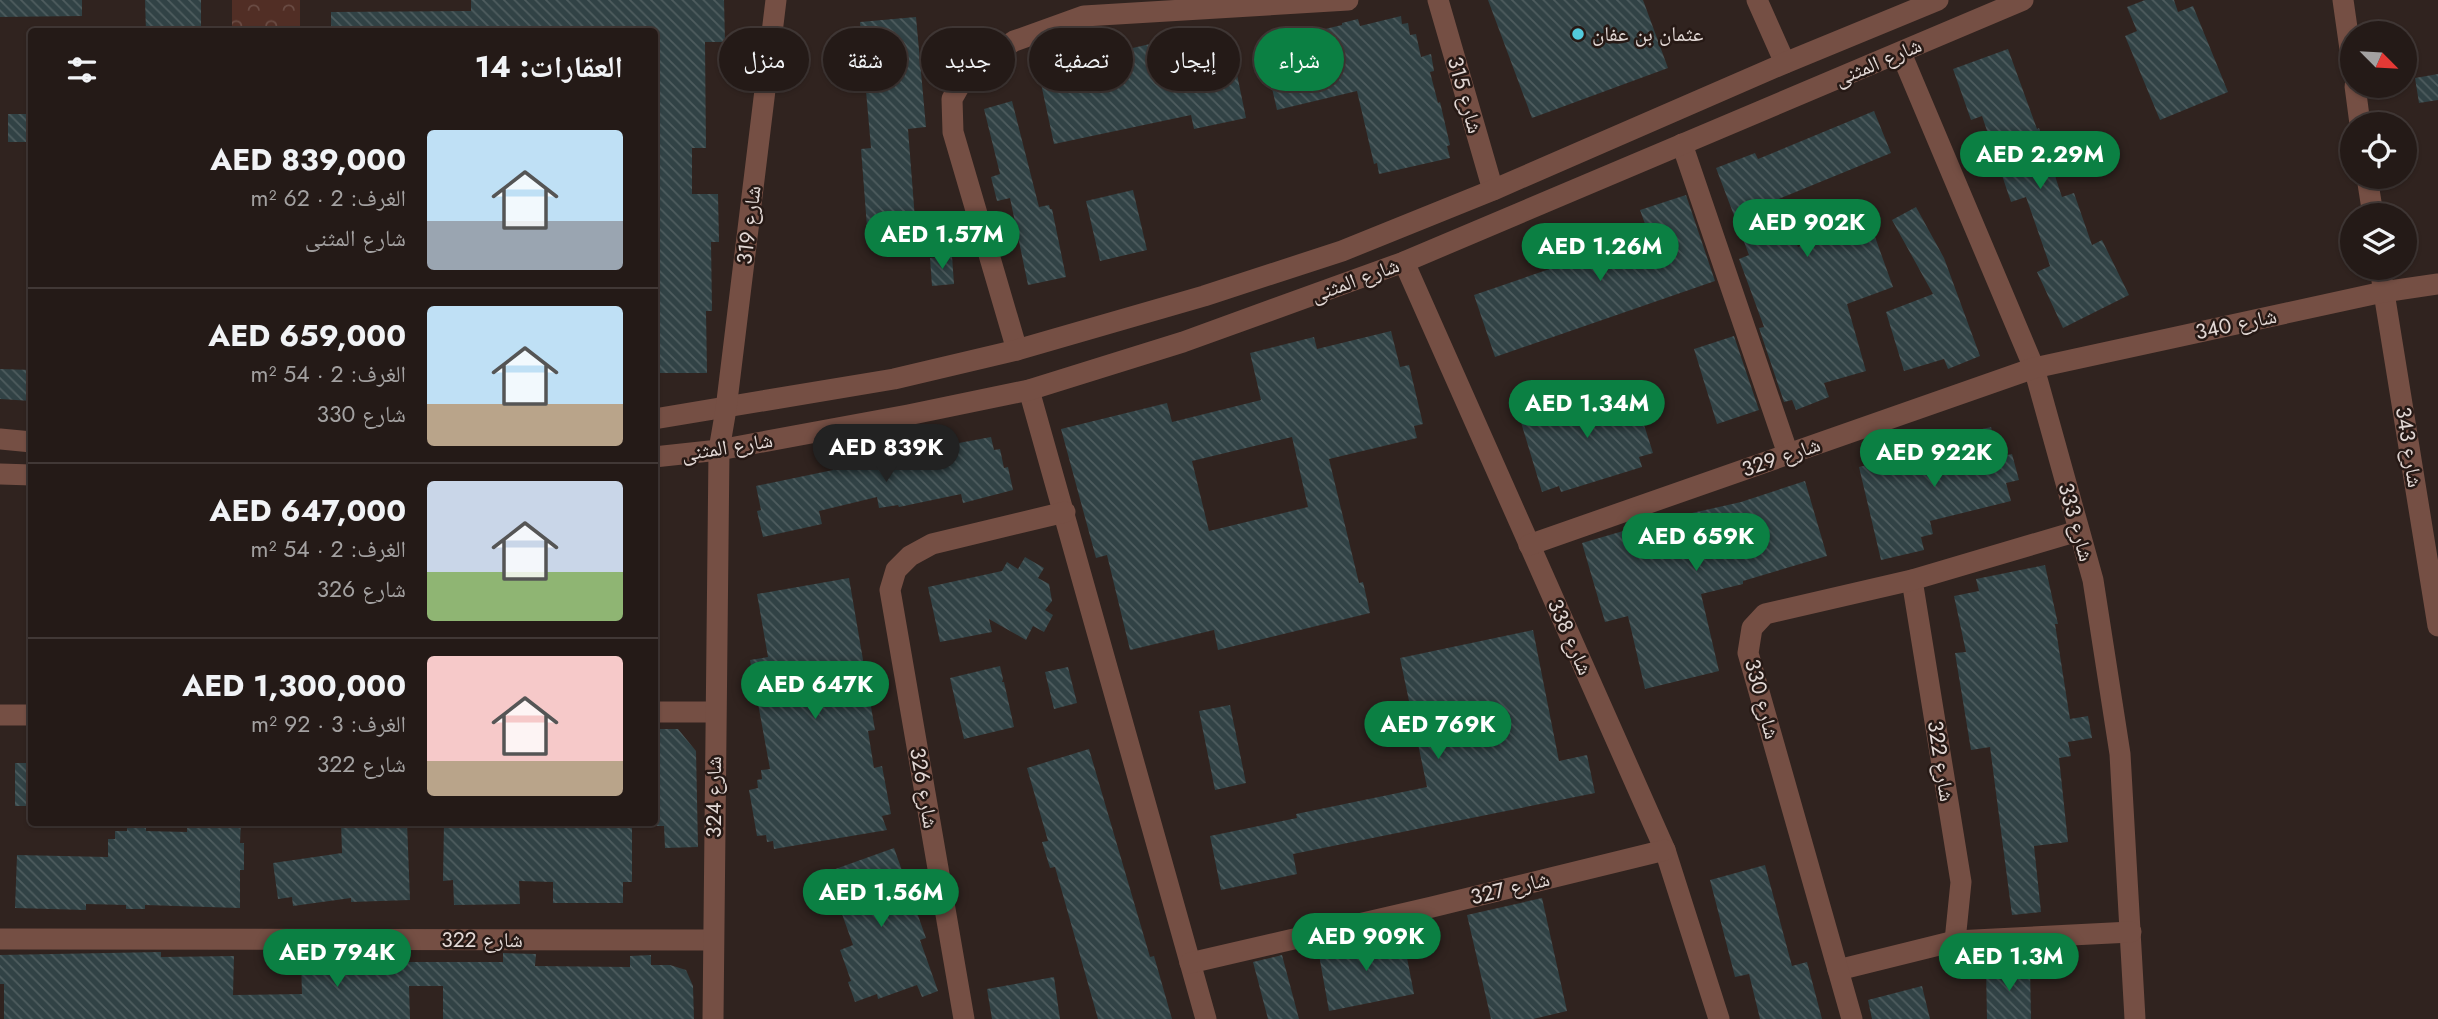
<!DOCTYPE html>
<html lang="ar">
<head>
<meta charset="utf-8">
<style>
	:root { --surface:#241a17; --page:#2c2320; --text:#f1f3f6; --muted:#a3a1a1; --line:#413836; --accent:#0b8043 }
	body { margin:0; font-family:Jost,"Noto Naskh Arabic",sans-serif; background:var(--page); color:var(--text); direction:rtl; height:100vh; display:flex; flex-direction:column; font-size:26px; white-space:nowrap }
	* { box-sizing:border-box; margin:0 }
	p { font-size:23px; color:var(--muted) }
	.icon { flex:none; width:38px; height:38px; fill:none; stroke:currentColor; stroke-width:2; stroke-linecap:round; stroke-linejoin:round }
	.map { position:relative; flex:1; overflow:hidden; direction:ltr }
	.drawer { position:absolute; left:28px; top:28px; width:630px; height:798px; display:flex; flex-direction:column; background:var(--surface); border-radius:7px; box-shadow:0 2px 5px #0004,0 0 0 2px var(--line); direction:rtl }
	.drawer>* { flex:none }
	.hud { position:absolute; left:679px; top:28px; width:665px; height:63px; direction:rtl; display:flex; gap:14px }
	.needle { width:46px; rotate:114deg }
	.controls { position:absolute; left:2340px; top:21px; display:grid; gap:14px }
	.controls a { display:grid; place-items:center; width:77px; height:77px; border-radius:50%; background:var(--surface); box-shadow:0 2px 5px #0004,0 0 0 2px var(--line); font-size:35px }
	.price { position:absolute; translate:-50% -60px; padding:0 16px; border-radius:24px; background:var(--accent); color:#fff; font-size:23px; line-height:46px; filter:drop-shadow(0 2px 4px #0008) }
	.price::after { content:''; position:absolute; left:50%; top:42px; width:21px; height:16px; margin-left:-10px; background:inherit; clip-path:polygon(0 0,100% 0,50% 100%) }
	.price.active { background:#222; color:#fff }
	ul { padding:0; list-style:none }
	li { display:flex; align-items:center; gap:21px; height:175px; padding:0 35px }
	li+li { border-top:2px solid var(--line) }
	li span { display:grid; place-items:center; flex:none; width:196px; height:140px; border-radius:7px; color:#555 }
	li>.icon { margin-inline-start:auto }
	span .icon { width:84px; height:84px; fill:#fffc; stroke-width:1 }
	li b { font-size:30px }
	h2 { display:flex; justify-content:space-between; align-items:center; height:84px; padding:0 35px; font-size:30px }
	.tag { padding:0 24px; border-radius:32px; background:var(--surface); box-shadow:0 2px 5px #0004,0 0 0 2px var(--line); font-size:24px; line-height:63px }
	.tag.active { background:var(--accent); color:#fff }
	.map>svg:first-child { display:block }
	.park { fill:url(#park-crowns) }
	.building { fill:url(#building-back-hatch); fill-rule:evenodd }
	.lines { fill:none; stroke-linecap:round; stroke-linejoin:round }
	.minor { stroke:#754f44; stroke-width:21 }
	.poi-dot { fill:#53cadc; stroke:#261915; stroke-width:2.5 }
	.labels { text-anchor:middle; stroke-width:5; stroke-linejoin:round; paint-order:stroke }
	.poi-label { font-size:21px; fill:#e2d8d5; stroke:#261915; text-anchor:start }
	.street-label { font-size:21px; fill:#e2d8d5; stroke:#261915 }
</style>
</head>
<body>
<div class="map">
<svg width="2438" height="1019" viewBox="0 0 2438 1019">
	<defs>
		<pattern id="park-crowns" width="20" height="18" patternUnits="userSpaceOnUse" patternTransform="scale(1.75)"><rect width="20" height="18" fill="#512e25"/><path d="M2 6a3 3 0 1 1 6 0M12 15a3 3 0 1 1 6 0" fill="none" stroke="#6a4c44"/></pattern>
		<pattern id="building-back-hatch" width="6" height="6" patternUnits="userSpaceOnUse" patternTransform="scale(1.75)"><rect width="6" height="6" fill="#314245"/><path d="M-1 5l2 2M0 0l6 6M5-1l2 2" fill="none" stroke="#4f5d5f"/></pattern>
	</defs>
	<rect width="100%" height="100%" fill="#30231f"/>
	<rect class="park" x="232" y="0" width="68" height="31"/>
	<g class="building">
		<polygon points="0,0 82,0 82,16 0,17"/>
		<polygon points="145,0 201,0 201,32 146,32"/>
		<polygon points="471,0 724,0 725,42 705,42 706,148 692,148 692,194 718,194 719,242 711,242 712,311 706,311 707,373 654,373 654,32 331,32 331,12 471,11"/>
		<polygon points="1488,0 1643,0 1668,68 1532,118"/>
		<polygon points="2145,0 2174,0 2178,12 2193,6 2228,92 2160,120 2125,36 2137,31 2127,7"/>
		<polygon points="1401,16 1402,24 1408,23 1410,35 1416,34 1421,57 1431,54 1434,71 1430,72 1438,103 1440,102 1450,145 1447,146 1450,158 1379,174 1377,163 1374,164 1357,91 1277,110 1262,44 1342,25 1342,23 1358,19 1360,26"/>
		<polygon points="916,17 926,127 908,129 916,232 892,234 892,238 868,240 861,149 871,148 860,22"/>
		<polygon points="1229,36 1246,118 1194,129 1191,115 1054,144 1040,79 1114,63 1111,53 1163,41 1165,50"/>
		<polygon points="2008,49 2037,129 2039,128 2062,197 2074,193 2092,245 2102,240 2129,295 2063,328 2037,272 2050,266 2026,197 2011,202 1982,116 1971,120 1953,69"/>
		<polygon points="2438,74 2438,100 2419,103 2415,78"/>
		<polygon points="1012,101 1039,207 1049,205 1050,209 1052,209 1066,277 1028,285 1010,198 997,201 991,177 1000,174 984,109"/>
		<polygon points="1874,111 1891,153 1774,201 1788,240 1794,238 1798,247 1863,223 1870,223 1893,287 1847,304 1866,371 1824,383 1829,397 1796,410 1792,400 1784,402 1759,328 1764,327 1739,259 1749,255 1716,168 1755,153 1758,159"/>
		<rect x="8" y="114" width="24" height="28"/>
		<polygon points="1133,190 1147,250 1100,261 1086,201"/>
		<polygon points="1686,195 1715,281 1495,357 1474,295 1649,235 1640,210"/>
		<polygon points="1916,207 1944,258 1980,356 1948,369 1944,359 1904,371 1886,312 1933,294 1892,220"/>
		<polygon points="952,256 954,284 932,286 930,258"/>
		<path d="M1391 331 1400 367 1409 365 1423 424 1414 426 1417 438 1329 459 1359 583 1363 582 1370 613 1218 650 1214 630 1130 650 1107 555 1096 558 1061 429 1167 403 1172 422 1261 400 1250 353 1314 337 1317 349ZM1292 437 1308 507 1209 531 1192 461Z"/>
		<polygon points="1734,336 1759,410 1717,424 1694,349"/>
		<polygon points="0,369 32,370 32,401 0,399"/>
		<polygon points="1631,384 1653,453 1639,457 1642,467 1561,492 1559,486 1542,492 1520,419"/>
		<polygon points="1991,427 1998,457 2012,454 2019,480 2006,483 2011,501 1930,521 1933,534 1921,537 1924,550 1881,560 1859,467 1937,448 1936,440"/>
		<polygon points="991,437 994,450 1000,449 1004,468 1008,467 1013,490 963,503 961,494 899,507 898,505 879,508 877,497 819,511 822,524 763,537 757,511 761,510 756,486 833,470 832,466 899,451 900,454"/>
		<polygon points="1805,481 1827,556 1743,581 1743,584 1701,594 1719,671 1645,689 1628,616 1605,622 1582,543 1661,520 1741,502"/>
		<polygon points="1025,557 1044,568 1038,578 1049,584 1052,601 1045,610 1053,615 1044,632 1033,626 1026,640 989,619 992,632 940,642 928,587 1002,571 1007,562 1018,569"/>
		<polygon points="2045,565 2058,624 2055,624 2070,719 2088,716 2092,738 2068,742 2071,756 2059,758 2068,842 2034,846 2041,912 2012,915 1990,747 1971,750 1955,653 1966,652 1954,596 1979,591 1976,579"/>
		<polygon points="849,578 875,730 868,731 874,768 882,766 891,814 882,816 887,830 774,849 773,841 767,842 766,835 757,836 749,790 758,788 757,780 762,779 761,770 770,769 750,660 768,657 757,594"/>
		<polygon points="1533,630 1559,761 1587,755 1595,793 1293,854 1297,874 1221,890 1210,836 1297,818 1296,814 1427,787 1400,658"/>
		<polygon points="1000,666 1003,679 1002,682 1004,682 1014,727 964,739 950,678"/>
		<polygon points="1068,667 1077,703 1054,709 1045,672"/>
		<polygon points="1230,705 1246,783 1215,790 1199,711"/>
		<polygon points="654,729 678,729 696,751 698,847 665,848 664,826 654,826"/>
		<polygon points="1089,749 1150,957 1154,956 1172,1019 1098,1019 1055,867 1050,868 1042,842 1048,841 1027,768"/>
		<rect x="15" y="763" width="17" height="43"/>
		<polygon points="187,822 241,822 240,843 244,843 244,870 240,870 240,908 145,905 145,909 126,909 126,905 86,904 86,910 15,908 17,855 108,857 108,839 115,839 115,831 127,831 127,825 146,825 146,831 187,832"/>
		<polygon points="341,822 407,822 410,900 351,902 351,898 293,906 292,897 278,899 273,863 342,853"/>
		<polygon points="444,822 632,822 632,882 623,882 623,903 553,903 553,882 519,881 520,904 454,905 453,880 443,881"/>
		<polygon points="894,848 926,938 920,940 938,991 922,997 917,985 878,999 877,994 855,1002 848,982 851,981 840,950 853,945 827,872"/>
		<polygon points="1765,865 1792,966 1807,962 1822,1019 1760,1019 1749,974 1735,977 1710,880"/>
		<polygon points="1542,898 1567,1011 1533,1019 1491,1019 1467,915"/>
		<polygon points="1403,937 1414,994 1329,1011 1319,955 1341,951 1340,945 1377,938 1378,942"/>
		<polygon points="161,952 161,957 234,956 233,995 302,994 301,962 503,962 503,953 536,954 535,966 630,967 630,956 651,955 651,965 670,965 686,970 693,986 694,1019 443,1019 443,986 409,986 410,1019 4,1019 4,984 0,984 0,955"/>
		<polygon points="1282,955 1299,1019 1268,1019 1253,962"/>
		<polygon points="2030,966 2031,1019 1987,1019 1986,968"/>
		<polygon points="1054,977 1060,1019 992,1019 987,989"/>
		<polygon points="1922,986 1930,1019 1872,1019 1868,1000"/>
	</g>
	<g class="lines">
		<g class="minor">
			<polyline points="1438,0 1493,190"/>
			<polyline points="1757,0 1785,63"/>
			<polyline points="2343,0 2352,63"/>
			<polyline points="1901,53 2034,368 2093,580 2120,754 2135,1019"/>
			<polyline points="2355,86 2360,124"/>
			<polyline points="1682,144 1788,454"/>
			<polyline points="2367,177 2373,215"/>
			<polyline points="1404,262 1665,850 1719,1019"/>
			<polyline points="2380,268 2438,626"/>
			<polyline points="1017,350 953,132 952,99 968,71 1014,41 1084,16 1348,0"/>
			<polyline points="1029,390 1206,1019"/>
			<polyline points="654,419 894,379 1017,350 1204,296 1342,251 1493,190 1785,63 1938,0"/>
			<polyline points="0,439 32,442"/>
			<polyline points="654,457 719,450 908,415 1029,390 1183,342 1404,262 2023,0"/>
			<polyline points="0,474 32,475"/>
			<polyline points="1529,545 2034,368 2383,292 2438,284"/>
			<polyline points="1912,580 1961,882 1955,941"/>
			<polyline points="654,712 714,712"/>
			<polyline points="0,715 32,715"/>
			<polyline points="0,939 712,940"/>
			<polyline points="1190,963 1432,907 1665,850"/>
			<polyline points="1838,970 1955,941 2131,932"/>
			<polyline points="713,1019 719,450 726,409 776,0"/>
			<polyline points="964,1019 890,590 896,570 910,556 932,544 1065,512"/>
			<polyline points="1852,1019 1748,653 1752,628 1765,614 1912,580 2078,531"/>
		</g>
	</g>
	<circle class="poi-dot" cx="1578" cy="34" r="7"/>
	<g class="labels">
		<g class="poi-label">
			<text x="1592" y="41">عثمان بن عفان</text>
		</g>
		<g class="street-label">
			<text transform="translate(1878 62) rotate(-23)" y="7">شارع المثنى</text>
			<text transform="translate(1465 95) rotate(74)" y="7">شارع 315</text>
			<text transform="translate(749 225) rotate(-83)" y="7">شارع 319</text>
			<text transform="translate(1355 280) rotate(-20)" y="7">شارع المثنى</text>
			<text transform="translate(2236 324) rotate(-12)" y="7">شارع 340</text>
			<text transform="translate(727 447) rotate(-9)" y="7">شارع المثنى</text>
			<text transform="translate(2409 447) rotate(81)" y="7">شارع 343</text>
			<text transform="translate(1781 457) rotate(-19)" y="7">شارع 329</text>
			<text transform="translate(2076 522) rotate(74)" y="7">شارع 333</text>
			<text transform="translate(1570 637) rotate(66)" y="7">شارع 338</text>
			<text transform="translate(1762 699) rotate(75)" y="7">شارع 330</text>
			<text transform="translate(1941 761) rotate(81)" y="7">شارع 322</text>
			<text transform="translate(924 788) rotate(80)" y="7">شارع 326</text>
			<text transform="translate(714 797) rotate(-90)" y="7">شارع 324</text>
			<text transform="translate(1510 888) rotate(-14)" y="7">شارع 327</text>
			<text x="482" y="947">شارع 322</text>
		</g>
	</g>
</svg>
<div class="controls">
<a><svg class="needle" viewBox="-14 -14 28 28"><path d="M0-13l5 13h-10z" fill="#e53935"/><path d="M0 13l5-13h-10z" fill="#a3a1a1"/></svg></a>
<a><svg class="icon" aria-label="locate" viewBox="0 0 24 24"><circle cx="12" cy="12" r="6"/><path d="M12 2v4M12 18v4M2 12h4M18 12h4"/></svg></a>
<a><svg class="icon" aria-label="layers" viewBox="0 0 24 24"><path d="M12 4l9 5-9 5-9-5zM3 14l9 5 9-5"/></svg></a>
</div>
<b class="price" style="left:2040px;top:191px">AED 2.29M</b>
<b class="price" style="left:1807px;top:259px">AED 902K</b>
<b class="price" style="left:942px;top:271px">AED 1.57M</b>
<b class="price" style="left:1600px;top:283px">AED 1.26M</b>
<b class="price" style="left:1587px;top:440px">AED 1.34M</b>
<b class="price active" style="left:886px;top:484px">AED 839K</b>
<b class="price" style="left:1934px;top:489px">AED 922K</b>
<b class="price" style="left:1696px;top:573px">AED 659K</b>
<b class="price" style="left:815px;top:721px">AED 647K</b>
<b class="price" style="left:1438px;top:761px">AED 769K</b>
<b class="price" style="left:881px;top:929px">AED 1.56M</b>
<b class="price" style="left:1366px;top:973px">AED 909K</b>
<b class="price" style="left:337px;top:989px">AED 794K</b>
<b class="price" style="left:2009px;top:993px">AED 1.3M</b>
<div class="hud">
<a class="tag active">شراء</a>
<a class="tag">إيجار</a>
<a class="tag">تصفية</a>
<a class="tag">جديد</a>
<a class="tag">شقة</a>
<a class="tag">منزل</a>
</div>
<section class="drawer">
<h2>العقارات: 14<svg class="icon" aria-label="filters" viewBox="0 0 24 24"><path d="M4 7h16M4 17h16"/><circle cx="9" cy="7" r="2"/><circle cx="15" cy="17" r="2"/></svg></h2>
<ul>
<li><span style="background:linear-gradient(#bfe0f5 65%,#9aa5b1 0)"><svg class="icon" aria-label="home" viewBox="0 0 24 24"><path d="M3 11l9-7 9 7M6 9v11h12V9"/></svg></span><div><b>AED 839,000</b><p>الغرف: 2 · 62 m²</p><p>شارع المثنى</p></div></li>
<li><span style="background:linear-gradient(#bfe0f5 70%,#b9a48a 0)"><svg class="icon" aria-label="home" viewBox="0 0 24 24"><path d="M3 11l9-7 9 7M6 9v11h12V9"/></svg></span><div><b>AED 659,000</b><p>الغرف: 2 · 54 m²</p><p>شارع 330</p></div></li>
<li><span style="background:linear-gradient(#c9d6e8 65%,#8fb573 0)"><svg class="icon" aria-label="home" viewBox="0 0 24 24"><path d="M3 11l9-7 9 7M6 9v11h12V9"/></svg></span><div><b>AED 647,000</b><p>الغرف: 2 · 54 m²</p><p>شارع 326</p></div></li>
<li><span style="background:linear-gradient(#f6c9c9 75%,#b9a48a 0)"><svg class="icon" aria-label="home" viewBox="0 0 24 24"><path d="M3 11l9-7 9 7M6 9v11h12V9"/></svg></span><div><b>AED 1,300,000</b><p>الغرف: 3 · 92 m²</p><p>شارع 322</p></div></li>
</ul>
</section>
</div>
</body>
</html>
